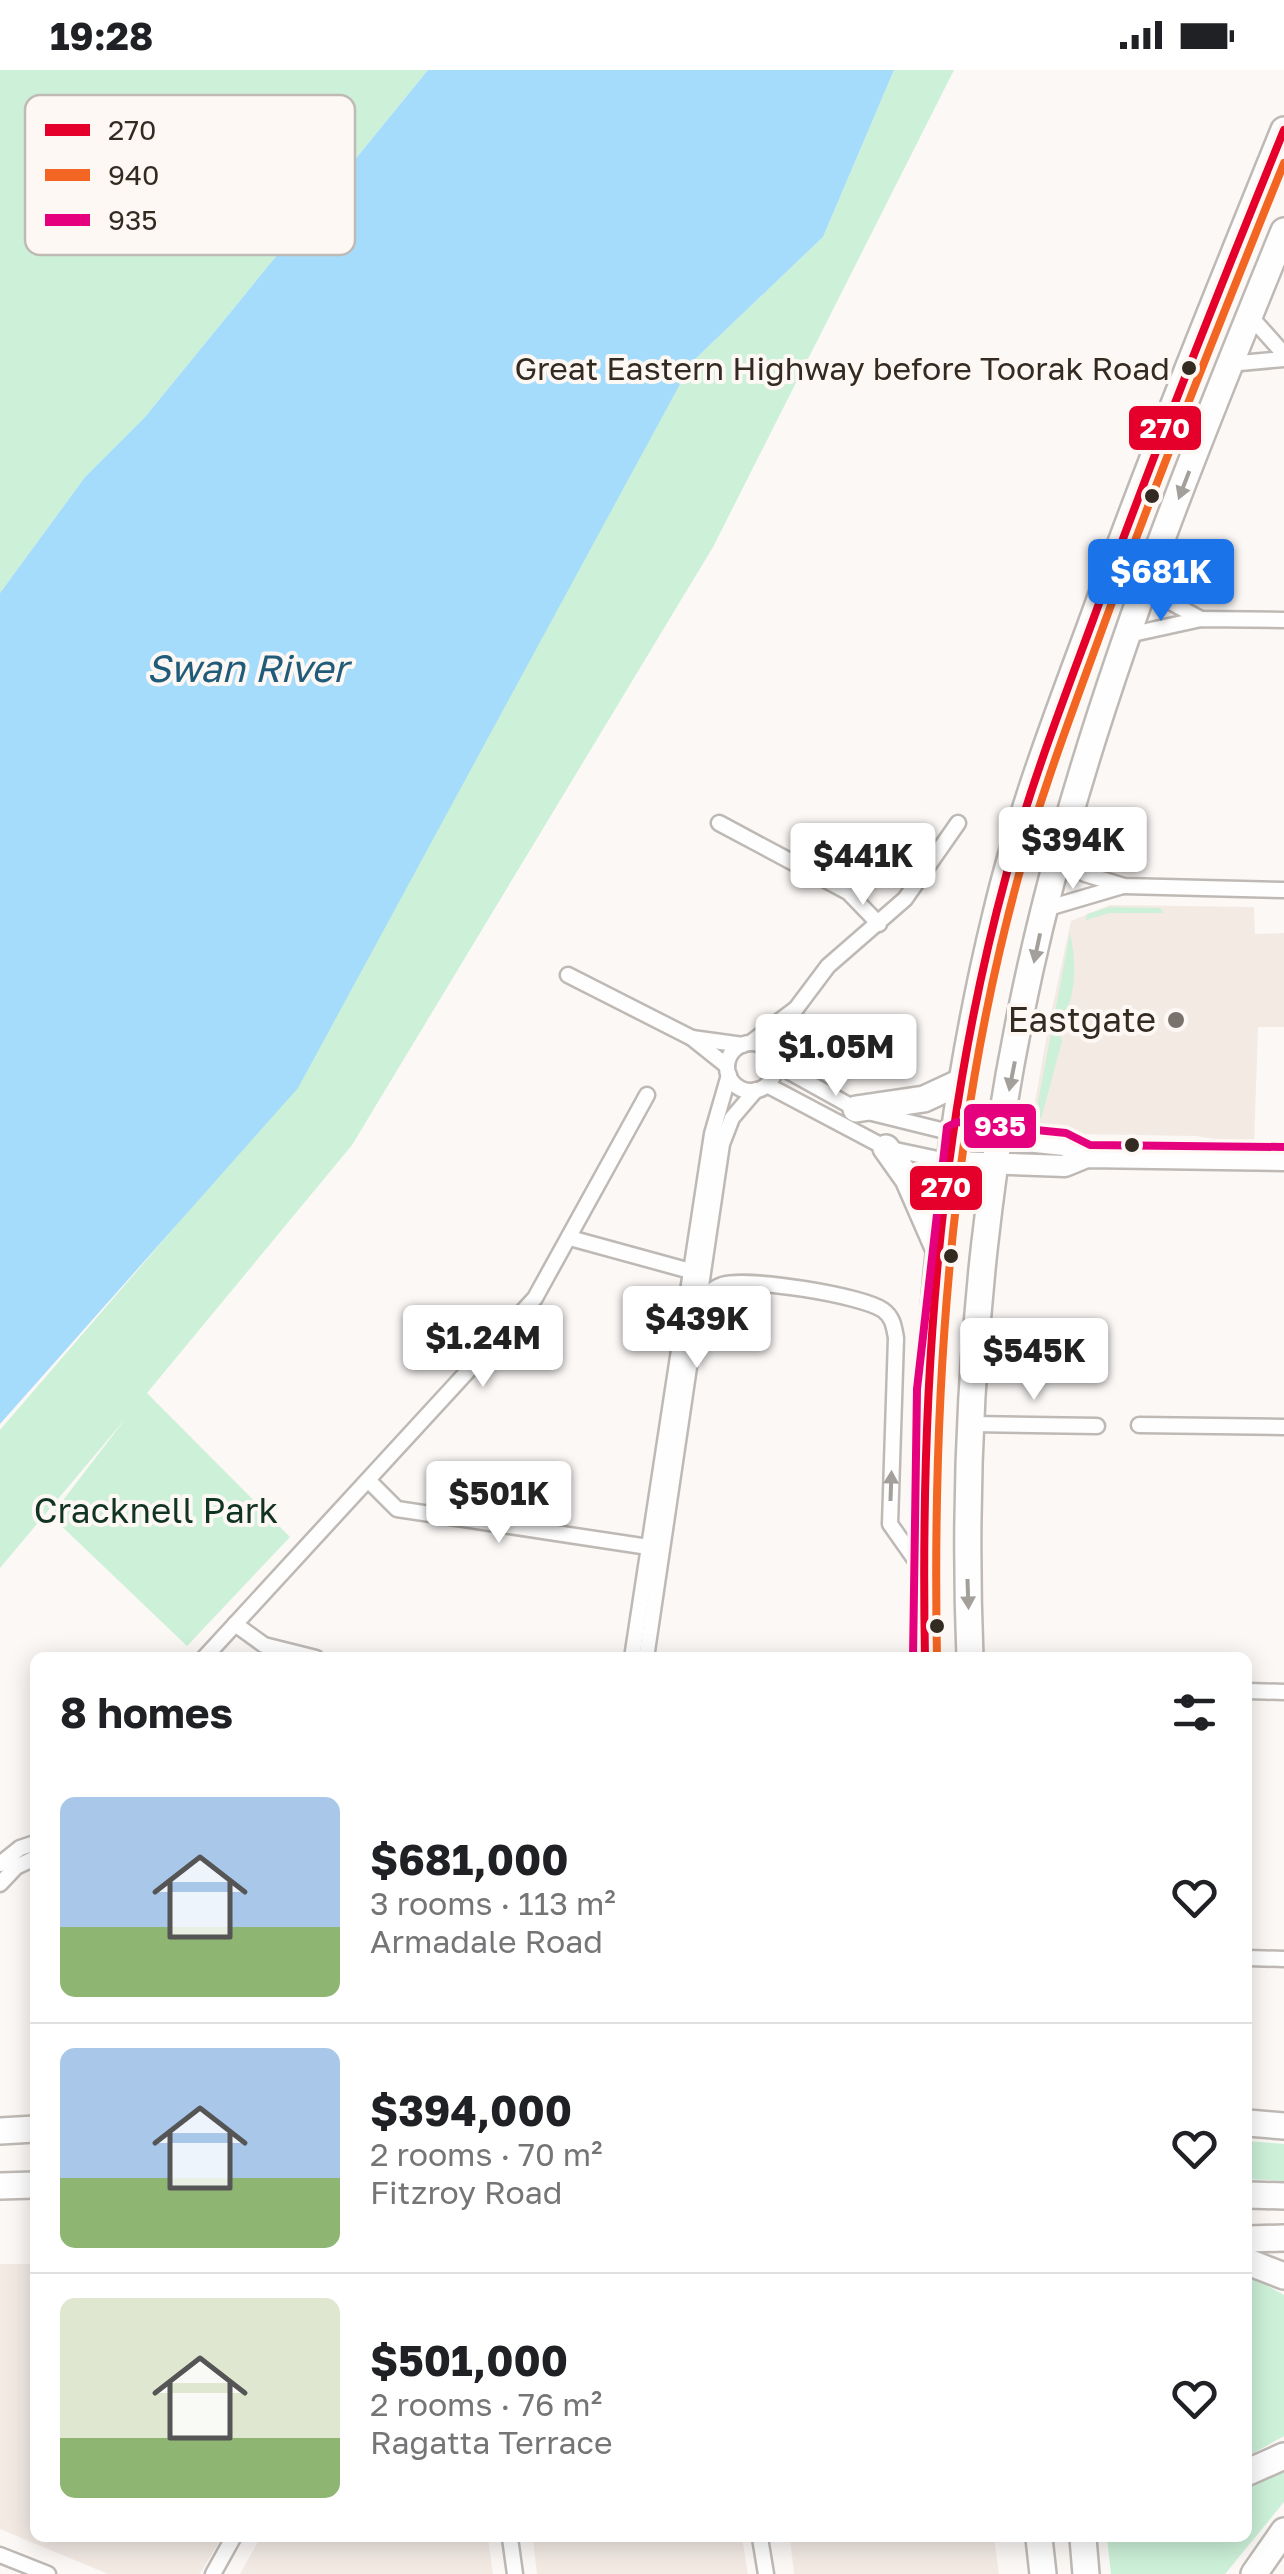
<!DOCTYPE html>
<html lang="en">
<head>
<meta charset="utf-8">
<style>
	:root { --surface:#fff; --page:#f6f6f6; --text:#202124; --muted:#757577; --line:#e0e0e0; --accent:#1a73e8 }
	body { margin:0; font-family:"Golos Text",sans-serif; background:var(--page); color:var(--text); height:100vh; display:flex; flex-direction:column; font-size:38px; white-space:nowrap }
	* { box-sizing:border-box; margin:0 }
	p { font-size:32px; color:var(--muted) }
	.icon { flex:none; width:55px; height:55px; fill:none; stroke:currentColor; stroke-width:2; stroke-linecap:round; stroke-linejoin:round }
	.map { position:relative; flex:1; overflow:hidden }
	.side { position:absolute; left:30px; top:1582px; width:1222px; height:890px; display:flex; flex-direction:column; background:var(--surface); border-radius:15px; box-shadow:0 5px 25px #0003 }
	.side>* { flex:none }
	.price { position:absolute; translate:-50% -85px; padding:0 22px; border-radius:10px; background:#fff; color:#222; font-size:32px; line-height:65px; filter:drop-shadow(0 2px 5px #0008) }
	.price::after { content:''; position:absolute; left:50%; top:60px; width:30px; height:22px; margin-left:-15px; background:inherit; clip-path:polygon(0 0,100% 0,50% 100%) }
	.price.on { background:var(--accent); color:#fff }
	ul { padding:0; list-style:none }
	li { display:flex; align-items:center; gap:30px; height:250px; padding:0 30px }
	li+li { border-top:2px solid var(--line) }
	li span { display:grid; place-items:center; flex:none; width:280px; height:200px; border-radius:15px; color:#555 }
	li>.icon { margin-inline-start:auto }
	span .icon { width:120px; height:120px; fill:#fffc; stroke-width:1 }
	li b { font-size:42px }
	h2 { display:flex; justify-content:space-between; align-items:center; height:120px; padding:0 30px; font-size:42px }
	.status { display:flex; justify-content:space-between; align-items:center; height:70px; padding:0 50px; background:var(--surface); direction:ltr }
	.status svg { height:28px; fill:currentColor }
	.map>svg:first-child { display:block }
	.built { fill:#f3eae4 }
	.green { fill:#ccf0d8 }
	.water { fill:#a6dcfb }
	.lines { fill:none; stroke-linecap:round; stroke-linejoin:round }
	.street-casing { stroke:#beb9b4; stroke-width:19 }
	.secondary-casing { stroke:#beb9b4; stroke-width:25 }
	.highway-casing { stroke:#beb9b4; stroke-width:30 }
	.street { stroke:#fefefe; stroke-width:14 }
	.secondary { stroke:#fefefe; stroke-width:20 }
	.highway { stroke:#fefefe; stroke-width:25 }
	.bus-1-casing { stroke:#fdf8f4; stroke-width:15 }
	.bus-2-casing { stroke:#fdf8f4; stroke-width:15 }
	.bus-3-casing { stroke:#fdf8f4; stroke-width:15 }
	.bus-1 { stroke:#e4002b; stroke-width:8 }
	.bus-2 { stroke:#f26522; stroke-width:8 }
	.bus-3 { stroke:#e5007d; stroke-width:8 }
	.oneway { fill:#a39f9b }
	.bus-dot { fill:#332a21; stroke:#fdf8f4; stroke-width:4 }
	.poi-dot { fill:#79726c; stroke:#fdf8f4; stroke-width:4 }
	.labels { text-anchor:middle; stroke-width:8; stroke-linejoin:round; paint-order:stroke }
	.bus-label { font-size:32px; fill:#332a21; stroke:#fdf8f4; text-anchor:end }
	.poi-label { font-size:35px; fill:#332a21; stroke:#fdf8f4; text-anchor:end }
	.park-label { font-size:35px; fill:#113321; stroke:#fdf8f4 }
	.water-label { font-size:38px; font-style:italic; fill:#215b7a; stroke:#fdf8f4 }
	.key { fill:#fdf8f4; stroke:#c0bab5; stroke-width:2.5 }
	.key-label { font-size:28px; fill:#332a21 }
	.line-badge { stroke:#fdf8f4; stroke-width:4 }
	.badge-label { font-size:28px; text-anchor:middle; font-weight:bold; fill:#fff }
</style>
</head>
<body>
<div class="status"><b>19:28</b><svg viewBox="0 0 49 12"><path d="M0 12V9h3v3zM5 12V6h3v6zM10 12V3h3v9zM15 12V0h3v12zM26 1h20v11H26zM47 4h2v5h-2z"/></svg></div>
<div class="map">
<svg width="1284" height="2504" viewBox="0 0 1284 2504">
	<rect width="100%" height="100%" fill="#fbf8f6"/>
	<g class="built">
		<polygon points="1110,835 1254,837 1255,864 1284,863 1284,957 1258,957 1254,1076 1196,1066 1073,1064 1035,1053 1033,1043 1050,948 1071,851"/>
		<polygon points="0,2194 35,2194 35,2468 221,2468 200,2504 108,2504 0,2459"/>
		<polygon points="260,2468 488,2468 493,2504 240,2504"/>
		<polygon points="533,2468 742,2468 748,2504 537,2504"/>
		<polygon points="790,2468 994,2468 999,2504 794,2504"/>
	</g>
	<g class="green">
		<polygon points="0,0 428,0 145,347 85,407 0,523"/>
		<polygon points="894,0 954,0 713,477 352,1075 147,1323 290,1467 187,1576 51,1446 126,1348 0,1498 0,1360 198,1130 692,292 823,167"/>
		<polygon points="1109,837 1160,838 1163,843 1109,843 1086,850 1087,844"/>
		<path d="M1070 863C1078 899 1075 927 1059 960L1062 971 1041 1049 1036 1043Z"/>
		<polygon points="1248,2071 1284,2074 1284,2111 1248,2109"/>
		<polygon points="1248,2205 1284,2225 1284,2366 1248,2386"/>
		<polygon points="1284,2397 1284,2432 1225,2504 1111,2504 1107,2468 1248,2468 1248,2412"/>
	</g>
	<polygon class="water" points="428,0 894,0 823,167 692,292 298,1018 0,1354 0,523 85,407 145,347"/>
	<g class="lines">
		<g class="street-casing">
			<g id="street">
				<polyline points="1250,246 1284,284"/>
				<polyline points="1229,294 1284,289"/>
				<polyline points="1145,518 1201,549"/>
				<polyline points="1128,565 1201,549 1284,550"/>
				<polyline points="719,753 848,822 879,854"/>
				<polyline points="1062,774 1085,804 1124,816 1284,820"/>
				<polyline points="1045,839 1123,816"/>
				<polyline points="568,905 692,968 727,996"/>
				<polyline points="692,968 743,975"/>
				<polyline points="750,973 794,940"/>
				<circle cx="751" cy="997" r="24"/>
				<polyline points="774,991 795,940 828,896 905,829 958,753"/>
				<polyline points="775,994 856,1039 957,1064"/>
				<polyline points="767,1015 886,1078 952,1092"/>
				<polyline points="570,1168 694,1202"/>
				<path d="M698 1235C705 1226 711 1219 722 1215 747 1207 861 1225 883 1240 893 1247 894 1257 896 1268L890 1454 921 1498"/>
				<polyline points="971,1354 1097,1356"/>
				<polyline points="1139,1355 1284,1357"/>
				<polyline points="370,1412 397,1439 655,1478"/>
				<polyline points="235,1554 264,1575 316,1588"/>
				<polyline points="204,1588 535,1228 647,1025"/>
				<polyline points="632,1588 712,1064 729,1005"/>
				<polyline points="646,1588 722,1074 732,1048 756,1020"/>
				<polyline points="1248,1621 1284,1622"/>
				<polyline points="0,1794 20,1778 35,1773"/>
				<polyline points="0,1814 16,1797 35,1788"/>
				<polyline points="1248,1888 1284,1889"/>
				<polyline points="510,2468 515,2504"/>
				<polyline points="760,2468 766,2504"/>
				<polyline points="0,2485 48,2504"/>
				<polyline points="213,2504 233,2468"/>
			</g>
		</g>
		<g class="secondary-casing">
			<g id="secondary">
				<polyline points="957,1064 1064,1075 1087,1087"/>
				<polyline points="952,1092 1065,1096 1087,1087 1284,1090"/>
			</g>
		</g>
		<g class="highway-casing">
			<g id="highway">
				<polyline points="856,1039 924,1029 965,1010"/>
				<polyline points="886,1078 908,1109 939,1180"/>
				<path d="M925 1588C916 1351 940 1074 996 844 1019 746 1055 651 1090 557 1150 390 1217 225 1284 60"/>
				<path d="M970 1588C959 1316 989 1033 1062 772 1120 563 1202 361 1284 161"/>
				<polyline points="1248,2053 1284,2056"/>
				<polyline points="0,2061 35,2059"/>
				<polyline points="0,2116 35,2115"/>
				<polyline points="1248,2125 1284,2126"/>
				<polyline points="1248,2169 1284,2168"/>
				<polyline points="1248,2192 1284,2206"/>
				<polyline points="1248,2402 1284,2386"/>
				<polyline points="1039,2468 1043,2504"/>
				<polyline points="1083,2468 1086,2504"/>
				<polyline points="1254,2504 1284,2461"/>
			</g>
		</g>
		<use href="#street" class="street"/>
		<use href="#secondary" class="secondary"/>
		<use href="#highway" class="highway"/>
		<g class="bus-1-casing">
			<path id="bus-1" d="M925 1588C920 1326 937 1059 1006 806 1029 719 1062 634 1093 550 1153 385 1218 222 1284 60"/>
		</g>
		<g class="bus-2-casing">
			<path id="bus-2" d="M937 1588C932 1327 949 1061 1018 808 1041 723 1073 640 1103 557 1160 401 1222 247 1284 93"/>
		</g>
		<g class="bus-3-casing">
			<polyline id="bus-3" points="913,1588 917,1319 947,1057 957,1052 1066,1063 1090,1075 1284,1077"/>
		</g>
		<use href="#bus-1" class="bus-1"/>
		<use href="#bus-2" class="bus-2"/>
		<use href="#bus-3" class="bus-3"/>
	</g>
	<defs><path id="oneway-solid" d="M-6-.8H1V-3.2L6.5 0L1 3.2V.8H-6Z" transform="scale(2.5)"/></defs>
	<g class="oneway">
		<use href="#oneway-solid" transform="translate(1184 415) rotate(111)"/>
		<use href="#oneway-solid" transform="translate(1037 878) rotate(102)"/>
		<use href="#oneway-solid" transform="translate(1012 1006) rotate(101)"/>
		<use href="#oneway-solid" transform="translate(891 1416) rotate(-88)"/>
		<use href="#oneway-solid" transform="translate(968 1524) rotate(88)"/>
	</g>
	<g class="bus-dot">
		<circle cx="1189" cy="298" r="9"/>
		<circle cx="1152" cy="426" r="9"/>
		<circle cx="1132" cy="1075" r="9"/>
		<circle cx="951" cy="1186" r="9"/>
		<circle cx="937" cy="1556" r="9"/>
	</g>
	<circle class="poi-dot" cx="1176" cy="950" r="10"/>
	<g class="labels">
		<g class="bus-label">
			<text x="1170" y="310">Great Eastern Highway before Toorak Road</text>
		</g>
		<g class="poi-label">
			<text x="1156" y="962">Eastgate</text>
		</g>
		<g class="park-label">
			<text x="156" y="1453">Cracknell Park</text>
		</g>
		<g class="water-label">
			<text x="247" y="612">Swan River</text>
		</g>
	</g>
	<rect x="25" y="25" width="330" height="160" rx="15" class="key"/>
	<rect x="45" y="54" width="45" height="12" fill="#e4002b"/>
	<rect x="45" y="99" width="45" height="12" fill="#f26522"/>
	<rect x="45" y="144" width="45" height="12" fill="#e5007d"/>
	<g class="key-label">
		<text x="108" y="70">270</text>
		<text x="108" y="115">940</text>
		<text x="108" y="160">935</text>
	</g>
	<g class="line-badge">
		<rect x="1127" y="334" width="76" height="48" rx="10" fill="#e4002b"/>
		<rect x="962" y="1032" width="76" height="48" rx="10" fill="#e5007d"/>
		<rect x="908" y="1094" width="76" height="48" rx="10" fill="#e4002b"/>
	</g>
	<g class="badge-label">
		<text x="1165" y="368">270</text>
		<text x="1000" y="1066">935</text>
		<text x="946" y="1127">270</text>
	</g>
</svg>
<b class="price on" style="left:1161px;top:554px">$681K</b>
<b class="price" style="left:1073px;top:822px">$394K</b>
<b class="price" style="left:863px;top:838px">$441K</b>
<b class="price" style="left:836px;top:1029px">$1.05M</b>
<b class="price" style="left:697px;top:1301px">$439K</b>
<b class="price" style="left:483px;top:1320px">$1.24M</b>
<b class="price" style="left:1034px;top:1333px">$545K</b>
<b class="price" style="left:499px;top:1476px">$501K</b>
<section class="side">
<h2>8 homes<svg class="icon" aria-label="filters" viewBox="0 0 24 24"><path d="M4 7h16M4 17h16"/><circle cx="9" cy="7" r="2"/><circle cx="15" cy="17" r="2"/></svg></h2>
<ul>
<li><span style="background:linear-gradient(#a9c7e8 65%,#8fb573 0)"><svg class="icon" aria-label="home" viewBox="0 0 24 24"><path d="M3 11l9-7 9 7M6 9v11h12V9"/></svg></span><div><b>$681,000</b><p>3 rooms · 113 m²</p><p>Armadale Road</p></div><svg class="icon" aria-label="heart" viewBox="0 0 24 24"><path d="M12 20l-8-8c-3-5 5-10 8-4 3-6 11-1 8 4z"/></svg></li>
<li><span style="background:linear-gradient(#a9c7e8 65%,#8fb573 0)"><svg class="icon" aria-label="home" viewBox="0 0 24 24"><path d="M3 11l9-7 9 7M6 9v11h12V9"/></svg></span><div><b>$394,000</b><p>2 rooms · 70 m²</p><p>Fitzroy Road</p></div><svg class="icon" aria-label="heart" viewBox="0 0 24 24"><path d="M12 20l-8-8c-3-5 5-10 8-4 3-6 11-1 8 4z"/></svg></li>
<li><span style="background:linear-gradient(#dfe7d0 70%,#8fb573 0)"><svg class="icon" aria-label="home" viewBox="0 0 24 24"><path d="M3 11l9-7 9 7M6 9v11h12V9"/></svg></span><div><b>$501,000</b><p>2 rooms · 76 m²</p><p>Ragatta Terrace</p></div><svg class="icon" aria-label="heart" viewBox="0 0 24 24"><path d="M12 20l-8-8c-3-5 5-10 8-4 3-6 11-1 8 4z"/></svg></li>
</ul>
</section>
</div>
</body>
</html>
